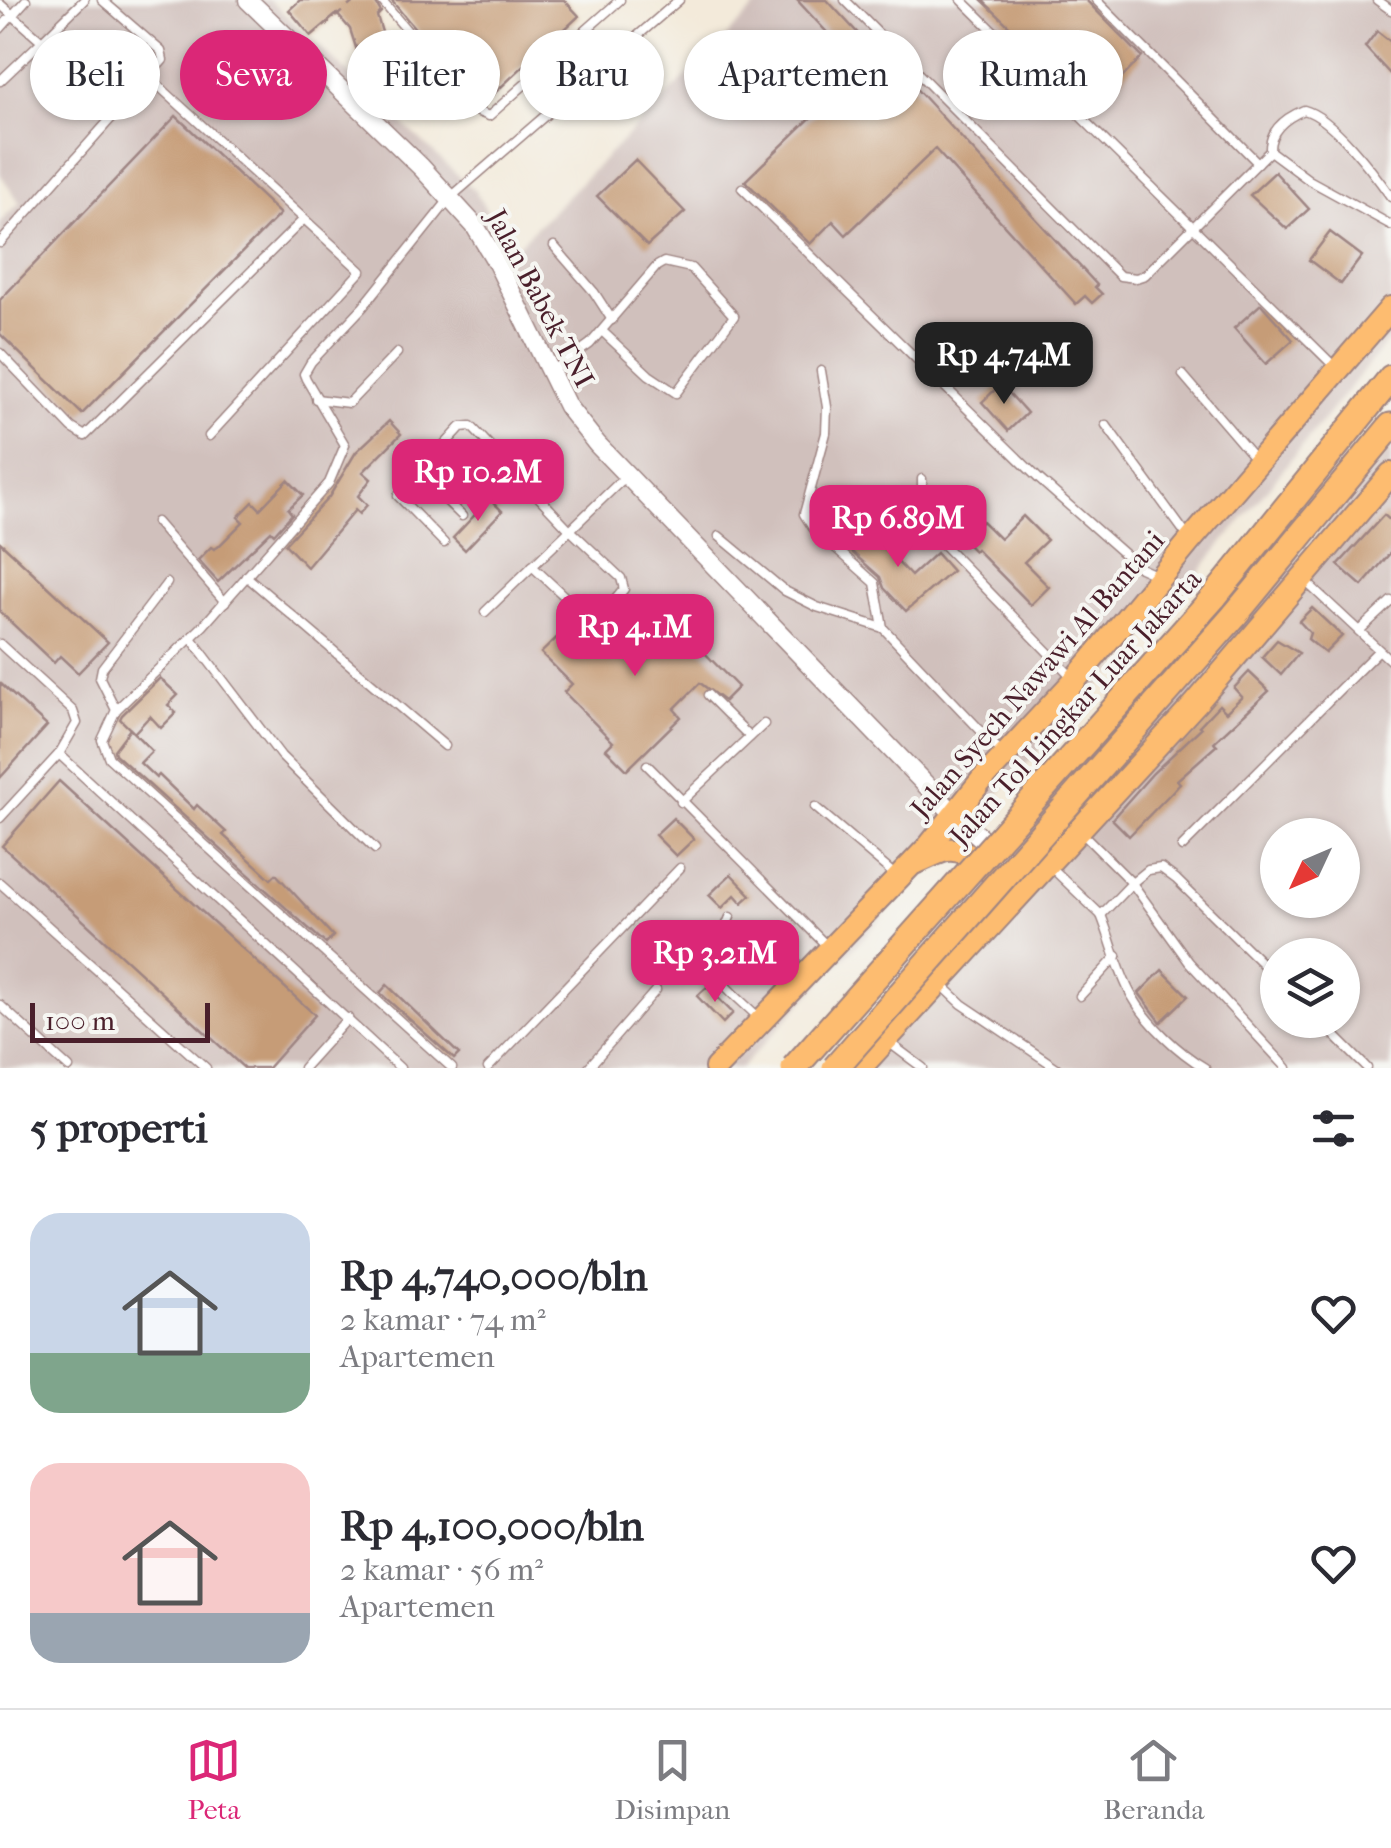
<!DOCTYPE html>
<html lang="id">
<head>
<meta charset="utf-8">
<style>
	:root { --surface:#fff; --page:#f2f2f3; --text:#2b2b33; --muted:#7c7c81; --line:#e1e1e2; --accent:#db2777 }
	body { margin:0; font-family:"IM FELL French Canon",serif; background:var(--page); color:var(--text); height:100vh; display:flex; flex-direction:column; font-size:38px; white-space:nowrap }
	* { box-sizing:border-box; margin:0 }
	p { font-size:32px; color:var(--muted) }
	.icon { flex:none; width:55px; height:55px; fill:none; stroke:currentColor; stroke-width:2; stroke-linecap:round; stroke-linejoin:round }
	.map { position:relative; height:1068px; overflow:hidden }
	.panel { display:flex; flex-direction:column; background:var(--surface); flex:1 }
	.panel>* { flex:none }
	.banner { position:absolute; left:30px; top:30px; width:1332px; height:90px; display:flex; gap:20px }
	.needle { width:65px; rotate:226deg }
	.controls { position:absolute; left:1260px; top:818px; display:grid; gap:20px }
	.controls a { display:grid; place-items:center; width:100px; height:100px; border-radius:50%; background:var(--surface); box-shadow:0 2px 8px #0004; font-size:50px }
	.scale { position:absolute; left:30px; bottom:25px; width:180px; box-sizing:border-box; padding-left:10px; border:5px solid #4a1f2b; border-top:0; font-size:28px; line-height:35px; white-space:nowrap; color:#4a1f2b; -webkit-text-stroke:8px #f6f6f2; paint-order:stroke }
	.price { position:absolute; translate:-50% -85px; padding:0 22px; border-radius:20px; background:var(--accent); color:#fff; font-size:32px; line-height:65px; filter:drop-shadow(0 2px 5px #0008) }
	.price::after { content:''; position:absolute; left:50%; top:60px; width:30px; height:22px; margin-left:-15px; background:inherit; clip-path:polygon(0 0,100% 0,50% 100%) }
	.price.active { background:#222; color:#fff }
	ul { padding:0; list-style:none }
	li { display:flex; align-items:center; gap:30px; height:250px; padding:0 30px }
	li span { display:grid; place-items:center; flex:none; width:280px; height:200px; border-radius:30px; color:#555 }
	li>.icon { margin-inline-start:auto }
	span .icon { width:120px; height:120px; fill:#fffc; stroke-width:1 }
	li b { font-size:42px }
	h2 { display:flex; justify-content:space-between; align-items:center; height:120px; padding:0 30px; font-size:42px }
	.tag { padding:0 35px; border-radius:45px; background:var(--surface); box-shadow:0 2px 8px #0004; font-size:35px; line-height:90px }
	.tag.active { background:var(--accent); color:#fff }
	.tab-bar { display:flex; justify-content:space-around; align-items:center; height:140px; border-top:2px solid var(--line); background:var(--surface); font-size:28px; color:var(--muted) }
	.tab-bar a { display:grid; justify-items:center; gap:5px }
	.tab-bar .active { color:var(--accent) }
	.map>svg:first-child { display:block }
	.industrial { fill:#d0c0bc; fill-rule:evenodd }
	.building { fill:#c69c77 }
	.lines { fill:none; stroke-linecap:round; stroke-linejoin:round }
	.service-casing { stroke:#9e8482; stroke-width:11 }
	.tertiary-casing { stroke:#9e8482; stroke-width:21 }
	.trunk-casing { stroke:#9e8482; stroke-width:26 }
	.motorway-casing { stroke:#9e8482; stroke-width:29 }
	.path { stroke:#9e8482; stroke-width:2.5; stroke-dasharray:8 8; stroke-linecap:butt }
	.service { stroke:#fff; stroke-width:8 }
	.tertiary { stroke:#fff; stroke-width:18 }
	.trunk { stroke:#fdbc6f; stroke-width:22 }
	.motorway { stroke:#fdbc6f; stroke-width:25 }
	.motorway-bridge-casing { stroke:#9e8482; stroke-width:29; stroke-linecap:butt }
	.motorway-bridge { stroke:#fdbc6f; stroke-width:25 }
	.labels { text-anchor:middle; stroke-width:8; stroke-linejoin:round; paint-order:stroke }
	.street-label { font-size:28px; fill:#4a1f2b; stroke:#f6f6f2 }
</style>
</head>
<body>
<div class="map">
<svg width="1391" height="1068" viewBox="0 0 1391 1068">
	<rect width="100%" height="100%" fill="#f6f6f2"/>
	<filter id="ink" filterUnits="userSpaceOnUse"><feTurbulence type="fractalNoise" baseFrequency=".01" numOctaves="2"/><feDisplacementMap in="SourceGraphic" scale="20" xChannelSelector="R" yChannelSelector="G"/><feConvolveMatrix kernelMatrix="1 2 1 2 8 2 1 2 1" color-interpolation-filters="sRGB"/></filter>
	<filter id="wash" filterUnits="userSpaceOnUse"><feTurbulence type="fractalNoise" baseFrequency=".0048" numOctaves="4" result="noise"/><feDisplacementMap in="SourceGraphic" scale="40" xChannelSelector="R" yChannelSelector="G"/><feGaussianBlur stdDeviation="2.25" result="paint"/><feColorMatrix in="noise" values="0 0 0 0 0 0 0 0 0 0 0 0 0 0 0 0 0 1.4 0 .05"/><feComposite in="paint" operator="in"/></filter>
	<g filter="url(#wash)">
		<rect width="100%" height="100%" fill="#f3eada"/>
		<g class="industrial">
			<polygon points="0,0 269,0 475,191 511,252 763,0 1391,0 1391,337 1153,629 741,1068 0,1068 0,222 20,203 0,174"/>
			<path d="M1391 446V1068H842L1216 655ZM1278 835H1342V900H1278ZM1278 955H1342V1020H1278Z"/>
		</g>
		<g id="blocks">
			<g class="building">
				<polygon points="300,0 374,0 381,12 377,16 386,45 358,54 350,29 337,14 311,36 289,10"/>
				<polygon points="391,0 564,0 579,16 553,40 558,45 539,62 534,56 482,105 461,82 469,75 472,78 491,61 473,42 447,66"/>
				<polygon points="797,0 827,0 877,54 861,69"/>
				<polygon points="982,0 1086,0 1142,57 1094,107"/>
				<polygon points="1377,31 1391,42 1391,75 1365,47"/>
				<polygon points="897,68 1097,285 1095,287 1102,294 1092,303 1085,296 1076,304 935,149 846,235 833,221 810,244 745,181 856,74 872,91"/>
				<polygon points="176,116 280,214 82,414 0,334 0,300"/>
				<polygon points="635,160 685,212 647,246 597,196"/>
				<polygon points="1275,172 1309,209 1287,229 1250,195"/>
				<polygon points="1330,232 1362,256 1341,284 1309,260"/>
				<polygon points="1261,304 1293,340 1266,364 1234,328"/>
				<polygon points="1001,384 1027,413 1008,431 982,402"/>
				<polygon points="389,421 401,434 363,472 371,479 358,496 367,505 359,514 355,510 307,567 285,544 329,497 356,452"/>
				<polygon points="288,480 303,495 288,509 292,514 274,534 271,531 218,582 198,560 211,547 214,549 218,547 243,522 238,517 253,502 260,509"/>
				<polygon points="490,499 502,511 465,550 453,538"/>
				<polygon points="1384,515 1391,521 1391,552 1362,586 1338,565"/>
				<polygon points="1023,516 1047,540 1024,562 1049,587 1031,605 976,549 974,551 963,540 982,521 1000,539"/>
				<polygon points="864,527 911,576 936,553 952,571 906,611 884,588 880,577 845,546"/>
				<polygon points="0,542 108,642 78,673 60,656 54,663 0,612"/>
				<polygon points="653,600 738,687 724,701 700,683 674,709 681,717 627,770 606,749 613,742 564,692 572,684 541,653 577,618 611,646"/>
				<polygon points="1312,608 1342,636 1325,653 1308,639 1310,633 1299,621"/>
				<polygon points="1277,640 1299,653 1281,675 1262,657"/>
				<polygon points="1249,672 1269,691 1214,742 1217,745 1177,780 1180,783 1168,796 1129,836 1112,819 1153,773 1201,728 1199,726 1219,705 1226,712 1242,697 1234,688"/>
				<polygon points="160,678 178,695 168,705 176,713 161,728 150,716 134,733 120,719 122,715"/>
				<polygon points="0,683 47,726 0,778"/>
				<polygon points="130,729 152,751 140,763 156,778 159,775 194,809 197,805 226,832 223,835 271,879 276,874 333,936 326,944 115,754 114,750"/>
				<polygon points="59,781 315,1015 268,1068 244,1068 2,846"/>
				<polygon points="673,818 694,839 676,856 655,835"/>
				<polygon points="731,874 751,895 742,903 735,895 722,908 709,895"/>
				<polygon points="1162,970 1188,996 1161,1022 1139,993"/>
				<polygon points="387,985 459,1054 454,1059 380,993"/>
				<polygon points="707,987 733,1013 723,1023 697,996"/>
			</g>
		</g>
	</g>
	<g filter="url(#ink)">
		<use href="#blocks" fill-opacity="0" stroke="#9e8482" stroke-width="2.5"/>
		<g class="lines">
			<g class="service-casing">
				<g id="service">
					<polyline points="381,0 476,111 489,116 620,0"/>
					<path d="M845 0 1120 276 1136 278 1145 275 1270 151C1269 130 1285 118 1304 110 1332 117 1374 173 1391 197"/>
					<polyline points="962,0 1336,368"/>
					<polyline points="1096,0 1258,163"/>
					<polyline points="1377,0 1391,10"/>
					<polyline points="0,4 42,41 0,81"/>
					<polyline points="0,29 26,0"/>
					<polyline points="42,41 84,0"/>
					<polyline points="149,77 361,271 209,436"/>
					<polyline points="1270,151 1309,180 1391,225"/>
					<polyline points="742,188 1039,479 1140,568 1158,576"/>
					<polyline points="0,243 163,60 161,51 102,0"/>
					<polyline points="554,246 594,292 612,320"/>
					<polyline points="0,353 72,428 85,436 303,220"/>
					<polyline points="552,371 590,344 657,266 664,262 691,268 734,316 676,393 649,375 602,331"/>
					<polyline points="821,371 827,407 826,433 804,514 813,528 875,583 883,628"/>
					<polyline points="1183,375 1256,460"/>
					<polyline points="316,399 349,403 397,353"/>
					<polyline points="1106,425 1188,537"/>
					<polyline points="463,454 487,478 505,463"/>
					<polyline points="419,474 462,516"/>
					<polyline points="922,479 922,515 930,531 1074,679"/>
					<polyline points="156,522 225,602"/>
					<polyline points="719,536 785,591 817,607 883,628 1002,753"/>
					<polyline points="444,543 398,496 461,427 471,426 569,529 621,578 624,589 599,619 593,623 532,566"/>
					<polyline points="246,576 445,746"/>
					<polyline points="1303,579 1391,661"/>
					<polyline points="485,612 626,476"/>
					<polyline points="1359,631 1391,601"/>
					<polyline points="191,638 281,756 375,849"/>
					<polyline points="0,644 73,711 77,723 59,754 0,818"/>
					<polyline points="708,695 750,737"/>
					<polyline points="116,710 100,678 102,668 167,583"/>
					<polyline points="59,754 400,1068"/>
					<polyline points="647,765 827,946"/>
					<polyline points="681,802 764,724"/>
					<polyline points="815,807 895,875"/>
					<polyline points="1182,847 1379,650"/>
					<polyline points="1052,868 1101,915 1132,883 1080,831"/>
					<polyline points="0,883 206,1068"/>
					<path d="M1101 915C1112 942 1118 972 1132 996 1148 1024 1178 1052 1205 1068"/>
					<path d="M730 917C704 977 714 975 758 1017"/>
					<polyline points="1278,979 1176,879 1161,868 1148,870 1132,883 1189,962 1287,1068"/>
					<polyline points="943,986 962,1004 1057,1068"/>
					<polyline points="1080,996 1117,956"/>
					<polyline points="0,1005 69,1068"/>
					<polyline points="1319,1020 1367,1068"/>
					<polyline points="887,1041 923,1068"/>
					<polyline points="303,1068 348,1018"/>
					<polyline points="452,1068 109,758 102,740 116,710 203,626 329,483 345,445 306,379 304,374 311,362 363,307 451,197 679,0"/>
					<polyline points="488,1068 680,868"/>
					<polyline points="588,1068 656,990"/>
				</g>
			</g>
			<g class="tertiary-casing">
				<polyline id="tertiary" points="248,0 421,167 475,226 496,261 567,406 597,444 953,813 1021,873"/>
			</g>
			<g class="trunk-casing">
				<g id="trunk">
					<path d="M917 862C927 858 937 852 947 850 971 847 1003 876 1000 900"/>
					<polyline points="716,1068 929,846 981,781 1075,680 1190,541 1391,308"/>
					<polyline points="860,1068 1196,703 1391,474"/>
				</g>
			</g>
			<g class="motorway-casing">
				<g id="motorway">
					<polyline points="1214,597 1391,378"/>
					<polyline points="1234,616 1391,426"/>
				</g>
			</g>
			<polyline class="path" points="311,37 356,0"/>
			<use href="#service" class="service"/>
			<use href="#tertiary" class="tertiary"/>
			<use href="#trunk" class="trunk"/>
			<use href="#motorway" class="motorway"/>
			<g class="motorway-bridge-casing">
				<g id="motorway-bridge">
					<polyline points="794,1068 1214,597"/>
					<polyline points="835,1068 1234,616"/>
				</g>
			</g>
			<use href="#motorway-bridge" class="motorway-bridge"/>
		</g>
	</g>
	<g class="labels">
		<g class="street-label">
			<text transform="translate(541 298) rotate(62)" y="10">Jalan Babek TNI</text>
			<text transform="translate(1037 674) rotate(-49)" y="10">Jalan Syech Nawawi Al Bantani</text>
			<text transform="translate(1075 707) rotate(-48)" y="10">Jalan Tol Lingkar Luar Jakarta</text>
		</g>
	</g>
</svg>
<div class="controls">
<a><svg class="needle" viewBox="-14 -14 28 28"><path d="M0-13l5 13h-10z" fill="#e53935"/><path d="M0 13l5-13h-10z" fill="#7c7c81"/></svg></a>
<a><svg class="icon" aria-label="layers" viewBox="0 0 24 24"><path d="M12 4l9 5-9 5-9-5zM3 14l9 5 9-5"/></svg></a>
</div>
<div class="scale">100 m</div>
<b class="price active" style="left:1004px;top:407px">Rp 4.74M</b>
<b class="price" style="left:478px;top:524px">Rp 10.2M</b>
<b class="price" style="left:898px;top:570px">Rp 6.89M</b>
<b class="price" style="left:635px;top:679px">Rp 4.1M</b>
<b class="price" style="left:715px;top:1005px">Rp 3.21M</b>
<div class="banner">
<a class="tag">Beli</a>
<a class="tag active">Sewa</a>
<a class="tag">Filter</a>
<a class="tag">Baru</a>
<a class="tag">Apartemen</a>
<a class="tag">Rumah</a>
</div>
</div>
<section class="panel">
<h2>5 properti<svg class="icon" aria-label="filters" viewBox="0 0 24 24"><path d="M4 7h16M4 17h16"/><circle cx="9" cy="7" r="2"/><circle cx="15" cy="17" r="2"/></svg></h2>
<ul>
<li><span style="background:linear-gradient(#c9d6e8 70%,#7fa58c 0)"><svg class="icon" aria-label="home" viewBox="0 0 24 24"><path d="M3 11l9-7 9 7M6 9v11h12V9"/></svg></span><div><b>Rp 4,740,000/bln</b><p>2 kamar · 74 m²</p><p>Apartemen</p></div><svg class="icon" aria-label="heart" viewBox="0 0 24 24"><path d="M12 20l-8-8c-3-5 5-10 8-4 3-6 11-1 8 4z"/></svg></li>
<li><span style="background:linear-gradient(#f6c9c9 75%,#9aa5b1 0)"><svg class="icon" aria-label="home" viewBox="0 0 24 24"><path d="M3 11l9-7 9 7M6 9v11h12V9"/></svg></span><div><b>Rp 4,100,000/bln</b><p>2 kamar · 56 m²</p><p>Apartemen</p></div><svg class="icon" aria-label="heart" viewBox="0 0 24 24"><path d="M12 20l-8-8c-3-5 5-10 8-4 3-6 11-1 8 4z"/></svg></li>
</ul>
</section>
<nav class="tab-bar">
<a class="active"><svg class="icon" aria-label="map" viewBox="0 0 24 24"><path d="M3 6l6-2 6 2 6-2v14l-6 2-6-2-6 2zM9 4v14M15 6v14"/></svg>Peta</a>
<a><svg class="icon" aria-label="saved" viewBox="0 0 24 24"><path d="M7 4h10v16l-5-4-5 4z"/></svg>Disimpan</a>
<a><svg class="icon" aria-label="home" viewBox="0 0 24 24"><path d="M3 11l9-7 9 7M6 9v11h12V9"/></svg>Beranda</a>
</nav>
</body>
</html>
